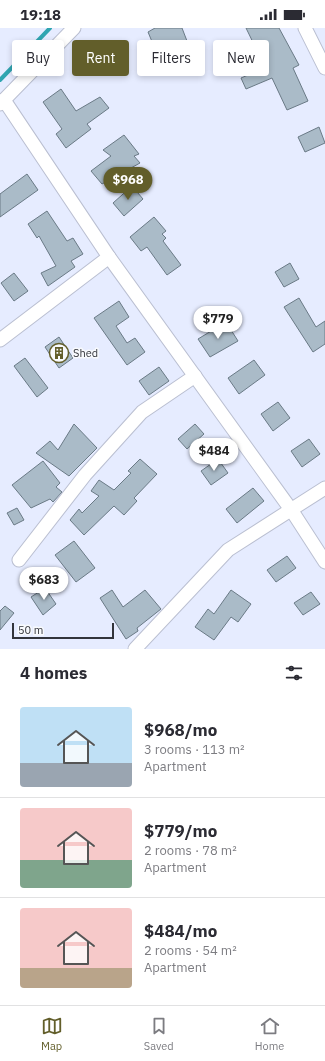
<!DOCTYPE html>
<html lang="en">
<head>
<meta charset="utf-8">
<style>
	:root { --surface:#fff; --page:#f7f7f7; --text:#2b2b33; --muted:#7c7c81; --line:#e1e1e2; --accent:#625e2a }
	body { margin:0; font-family:"IBM Plex Sans",sans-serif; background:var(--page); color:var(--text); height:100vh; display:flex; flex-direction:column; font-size:15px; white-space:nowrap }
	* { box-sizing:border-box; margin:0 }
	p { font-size:13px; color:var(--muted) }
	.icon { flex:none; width:22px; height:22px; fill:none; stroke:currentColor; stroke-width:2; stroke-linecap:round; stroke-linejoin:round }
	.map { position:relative; height:621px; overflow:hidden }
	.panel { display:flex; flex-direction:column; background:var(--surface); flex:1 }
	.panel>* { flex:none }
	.guide { position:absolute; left:12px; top:12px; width:301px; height:36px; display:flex; gap:8px }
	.scale { position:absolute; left:12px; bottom:10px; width:102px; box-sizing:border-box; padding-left:4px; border:2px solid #32343b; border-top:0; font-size:11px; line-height:14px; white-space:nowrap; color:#32343b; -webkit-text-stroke:3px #f8fafd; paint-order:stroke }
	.price { position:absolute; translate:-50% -34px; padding:0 9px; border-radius:14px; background:#fff; color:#222; font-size:13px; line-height:26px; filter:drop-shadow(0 1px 2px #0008) }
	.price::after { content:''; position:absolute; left:50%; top:24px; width:12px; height:9px; margin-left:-6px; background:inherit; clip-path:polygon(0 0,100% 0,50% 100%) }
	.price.on { background:var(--accent); color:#fff }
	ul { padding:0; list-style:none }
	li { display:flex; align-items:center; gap:12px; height:100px; padding:0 20px }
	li+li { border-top:1px solid var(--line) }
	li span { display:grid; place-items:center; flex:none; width:112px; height:80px; border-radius:4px; color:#555 }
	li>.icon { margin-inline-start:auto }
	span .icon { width:48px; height:48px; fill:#fffc; stroke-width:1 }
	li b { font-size:17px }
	h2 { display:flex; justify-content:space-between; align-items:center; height:48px; padding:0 20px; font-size:17px }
	.chip { padding:0 14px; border-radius:4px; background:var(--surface); box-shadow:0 2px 6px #0003; font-size:14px; line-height:36px }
	.chip.on { background:var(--accent); color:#fff }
	.status { display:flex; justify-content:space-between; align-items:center; height:28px; padding:0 20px; background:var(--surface); direction:ltr }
	.status svg { height:11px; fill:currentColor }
	.dock { display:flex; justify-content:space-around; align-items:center; height:56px; border-top:1px solid var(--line); background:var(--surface); font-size:11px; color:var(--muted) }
	.dock a { display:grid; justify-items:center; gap:2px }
	.dock .on { color:var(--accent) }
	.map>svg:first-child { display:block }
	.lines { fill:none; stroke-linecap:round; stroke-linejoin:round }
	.stream { stroke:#30a5b1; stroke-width:4 }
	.building { fill:#aabbc8; stroke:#6a7a86 }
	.minor-casing { stroke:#babfd1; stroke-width:15 }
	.minor { stroke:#fff; stroke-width:13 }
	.labels { text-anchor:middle; stroke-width:3; stroke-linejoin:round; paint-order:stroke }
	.poi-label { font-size:11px; fill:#32343b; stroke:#f8fafd; text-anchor:start }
</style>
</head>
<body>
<div class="status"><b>19:18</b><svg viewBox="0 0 49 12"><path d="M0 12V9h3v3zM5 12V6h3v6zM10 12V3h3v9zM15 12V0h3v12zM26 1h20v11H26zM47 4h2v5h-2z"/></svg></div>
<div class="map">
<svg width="325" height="621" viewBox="0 0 325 621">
	<rect width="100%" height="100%" fill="#e6ecff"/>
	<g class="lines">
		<polyline class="stream" points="0,52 50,0"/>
	</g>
	<g class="building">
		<polygon points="155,0 182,0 187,13 164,24 159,13 153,16 148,4"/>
		<polygon points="246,0 279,0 299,37 293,40 308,73 287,82 272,50 246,61 241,50 248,47 247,44 264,37"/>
		<polygon points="61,61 76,83 100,69 109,80 87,96 91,101 66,120 56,106 62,101 43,74"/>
		<polygon points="319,99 325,115 305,124 298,109"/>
		<polygon points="124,107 139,126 134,128 140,135 102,156 91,143 111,128 103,122"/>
		<polygon points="27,146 38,162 0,189 0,166"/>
		<polygon points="132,158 143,171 124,188 113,175"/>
		<polygon points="47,183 67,213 73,210 83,226 71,233 75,239 48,258 41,245 56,238 39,208 37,210 28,196"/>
		<polygon points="154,189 166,203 162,206 166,210 163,213 181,237 167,247 147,219 141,223 130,209"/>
		<polygon points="290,235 299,251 284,259 275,244"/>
		<polygon points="14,245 28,263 14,273 1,255"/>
		<polygon points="299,270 316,299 325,293 325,316 313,324 284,279"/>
		<polygon points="119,273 129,289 116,298 127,315 135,310 145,324 127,337 94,290"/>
		<polygon points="226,294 238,313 210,329 198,311"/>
		<polygon points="59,309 73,330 59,340 45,319"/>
		<polygon points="25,330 48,360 37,369 14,338"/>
		<polygon points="254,332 265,347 239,366 228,350"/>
		<polygon points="159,339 169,353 149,367 139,353"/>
		<polygon points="278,374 290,390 273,403 261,386"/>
		<polygon points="74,396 97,420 69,448 36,425 50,413 58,422"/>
		<polygon points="195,396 204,406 187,421 178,411"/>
		<polygon points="309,411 320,426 302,439 291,423"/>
		<polygon points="140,431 157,446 134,470 137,473 124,487 114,478 84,507 70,492 79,481 82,485 99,468 91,463 99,452 114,462 131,445 128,443"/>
		<polygon points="218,431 228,445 211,457 201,443"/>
		<polygon points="43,433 60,455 56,459 62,464 53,474 50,471 31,480 12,457"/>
		<polygon points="253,460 264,473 237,495 226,481"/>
		<polygon points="17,480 24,492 14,497 7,485"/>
		<polygon points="74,513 95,540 76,554 55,527"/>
		<polygon points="287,528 296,540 276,554 267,542"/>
		<polygon points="45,560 56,576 43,587 31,569"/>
		<polygon points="112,562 123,579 145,562 161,581 137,600 138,603 126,611 100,570"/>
		<polygon points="231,562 251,576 238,594 231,589 214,612 195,599 208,581 214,586"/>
		<polygon points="311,564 320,576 303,587 294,575"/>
		<polygon points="5,578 14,585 0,602 0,583"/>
	</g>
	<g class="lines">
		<g class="minor-casing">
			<g id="minor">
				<polyline points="305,0 325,40"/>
				<polyline points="4,72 109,229 292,483 325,534"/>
				<polyline points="0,76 74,0"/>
				<polyline points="0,312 109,229"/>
				<polyline points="19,532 85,447 142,384 195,348"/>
				<polyline points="135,621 228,522 325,460"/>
			</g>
		</g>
		<use href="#minor" class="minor"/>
	</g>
	<defs>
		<g id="building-ring" transform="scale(1)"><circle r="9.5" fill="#f8fafd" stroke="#625e2a" stroke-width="1.5"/><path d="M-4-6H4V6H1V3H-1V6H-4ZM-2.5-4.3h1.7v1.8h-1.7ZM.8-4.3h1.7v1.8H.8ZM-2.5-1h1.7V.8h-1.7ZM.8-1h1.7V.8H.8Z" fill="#625e2a"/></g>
	</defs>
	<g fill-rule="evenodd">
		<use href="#building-ring" x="59" y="325"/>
	</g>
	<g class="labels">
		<g class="poi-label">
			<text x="73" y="329">Shed</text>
		</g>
	</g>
</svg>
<div class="scale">50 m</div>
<b class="price on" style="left:128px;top:173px">$968</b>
<b class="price" style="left:218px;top:312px">$779</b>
<b class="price" style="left:214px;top:444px">$484</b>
<b class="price" style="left:44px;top:573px">$683</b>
<div class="guide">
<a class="chip">Buy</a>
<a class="chip on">Rent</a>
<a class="chip">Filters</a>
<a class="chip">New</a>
</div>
</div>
<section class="panel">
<h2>4 homes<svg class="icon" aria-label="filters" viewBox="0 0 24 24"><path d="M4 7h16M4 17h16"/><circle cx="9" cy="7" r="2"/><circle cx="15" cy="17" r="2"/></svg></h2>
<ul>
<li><span style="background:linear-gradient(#bfe0f5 70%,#9aa5b1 0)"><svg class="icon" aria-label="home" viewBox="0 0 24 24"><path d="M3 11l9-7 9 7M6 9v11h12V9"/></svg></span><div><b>$968/mo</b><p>3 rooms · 113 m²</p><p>Apartment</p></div></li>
<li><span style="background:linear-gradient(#f6c9c9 65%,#7fa58c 0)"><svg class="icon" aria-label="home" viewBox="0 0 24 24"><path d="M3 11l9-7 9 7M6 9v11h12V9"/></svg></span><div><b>$779/mo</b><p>2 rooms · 78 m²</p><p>Apartment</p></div></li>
<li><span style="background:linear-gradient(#f6c9c9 75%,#b9a48a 0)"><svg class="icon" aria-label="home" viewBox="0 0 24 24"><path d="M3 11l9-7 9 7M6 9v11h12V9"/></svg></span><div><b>$484/mo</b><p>2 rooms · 54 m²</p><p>Apartment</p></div></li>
</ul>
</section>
<nav class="dock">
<a class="on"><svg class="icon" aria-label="map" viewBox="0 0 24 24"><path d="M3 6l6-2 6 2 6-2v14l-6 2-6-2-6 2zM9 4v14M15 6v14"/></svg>Map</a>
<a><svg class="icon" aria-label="saved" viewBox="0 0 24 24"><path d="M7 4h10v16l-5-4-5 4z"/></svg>Saved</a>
<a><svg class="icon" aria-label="home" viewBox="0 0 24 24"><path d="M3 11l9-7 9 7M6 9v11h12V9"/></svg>Home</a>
</nav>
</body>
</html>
